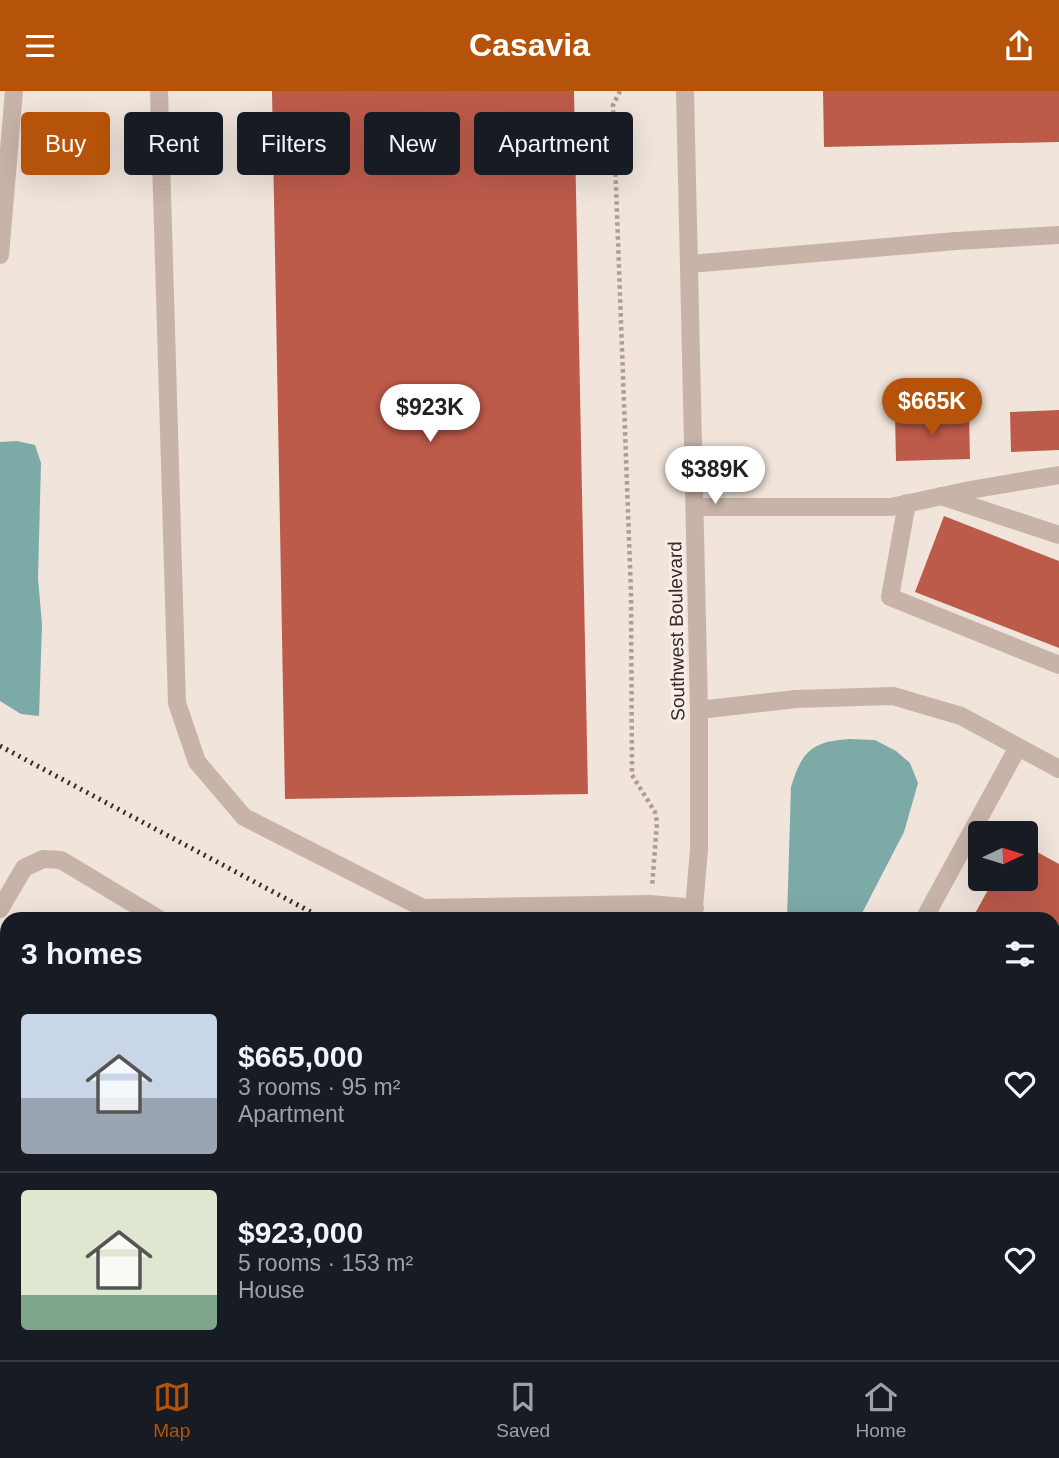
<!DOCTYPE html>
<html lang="en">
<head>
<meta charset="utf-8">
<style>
	:root { --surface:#171b24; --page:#242831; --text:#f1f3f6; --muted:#9ea1a6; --line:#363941; --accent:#b45309 }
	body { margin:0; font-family:Helvetica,sans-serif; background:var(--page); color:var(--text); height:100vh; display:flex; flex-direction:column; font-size:26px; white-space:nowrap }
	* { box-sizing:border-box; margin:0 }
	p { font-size:23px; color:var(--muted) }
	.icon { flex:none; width:38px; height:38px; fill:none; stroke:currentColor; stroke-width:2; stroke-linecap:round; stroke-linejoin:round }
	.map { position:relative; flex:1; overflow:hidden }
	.side { position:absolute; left:0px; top:821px; width:1060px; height:450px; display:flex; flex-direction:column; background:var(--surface); border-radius:21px 21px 0 0; box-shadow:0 7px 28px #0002 }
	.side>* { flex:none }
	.hud { position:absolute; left:21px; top:21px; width:700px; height:63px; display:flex; gap:14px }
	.needle { width:46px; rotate:86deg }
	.controls { position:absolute; left:968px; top:730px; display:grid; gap:14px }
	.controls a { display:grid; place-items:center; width:70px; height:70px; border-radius:7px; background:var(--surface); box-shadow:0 7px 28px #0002; font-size:35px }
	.price { position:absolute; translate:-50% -60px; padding:0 16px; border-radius:24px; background:#fff; color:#222; font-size:23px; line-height:46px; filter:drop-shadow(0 2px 4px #0008) }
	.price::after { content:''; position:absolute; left:50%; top:42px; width:21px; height:16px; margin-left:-10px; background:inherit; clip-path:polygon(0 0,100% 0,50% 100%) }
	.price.current { background:var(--accent); color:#fff }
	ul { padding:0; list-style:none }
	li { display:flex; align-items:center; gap:21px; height:175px; padding:0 21px }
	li+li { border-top:2px solid var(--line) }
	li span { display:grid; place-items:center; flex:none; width:196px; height:140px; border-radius:7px; color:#555 }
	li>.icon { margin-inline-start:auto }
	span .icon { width:84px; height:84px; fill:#fffc; stroke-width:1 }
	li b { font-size:30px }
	h2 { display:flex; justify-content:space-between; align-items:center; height:84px; padding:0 21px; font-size:30px }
	.pill { padding:0 24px; border-radius:7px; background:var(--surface); box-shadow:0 7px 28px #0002; font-size:24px; line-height:63px }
	.pill.current { background:var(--accent); color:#fff }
	header { display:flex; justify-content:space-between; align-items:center; height:91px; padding:0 21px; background:var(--accent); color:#fff; font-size:32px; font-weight:800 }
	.tabs { display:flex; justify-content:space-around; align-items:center; height:98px; border-top:2px solid var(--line); background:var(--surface); font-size:19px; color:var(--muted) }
	.tabs a { display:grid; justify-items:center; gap:4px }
	.tabs .current { color:var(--accent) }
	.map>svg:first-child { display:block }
	.water { fill:#7caaa7 }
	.building { fill:#bd5b4b }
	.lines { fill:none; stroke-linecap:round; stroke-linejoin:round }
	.path { stroke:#b29c92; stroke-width:4.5; stroke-dasharray:3.5 3.5; stroke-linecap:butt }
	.minor { stroke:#c7b3a8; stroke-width:18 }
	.rail { stroke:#342a27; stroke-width:5; stroke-dasharray:2 5; stroke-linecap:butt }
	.labels { text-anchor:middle; stroke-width:6; stroke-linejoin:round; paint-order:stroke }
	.street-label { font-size:19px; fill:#342a27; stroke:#f8eee7 }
</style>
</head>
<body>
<header><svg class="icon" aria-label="menu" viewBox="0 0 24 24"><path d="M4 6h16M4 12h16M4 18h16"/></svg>Casavia<svg class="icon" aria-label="share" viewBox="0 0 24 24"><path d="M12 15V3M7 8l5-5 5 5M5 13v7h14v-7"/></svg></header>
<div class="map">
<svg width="1059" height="1269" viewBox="0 0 1059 1269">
	<rect width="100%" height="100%" fill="#f0e4db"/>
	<g class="water">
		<polygon points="17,350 35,354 41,372 38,487 42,534 39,625 21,623 0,610 0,351"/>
		<path d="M848 648 875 649 896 660 910 672 918 692 904 741 859 828H787L791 696C796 680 802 661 819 654 827 650 839 649 848 648Z"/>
	</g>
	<g class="building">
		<polygon points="272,0 574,0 588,703 285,708"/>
		<polygon points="823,0 1059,0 1059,51 824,56"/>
		<polygon points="1059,319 1059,359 1011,361 1010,321"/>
		<polygon points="969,323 970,368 896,370 895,325"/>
		<polygon points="944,425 1059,470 1059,557 915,501"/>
		<polygon points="1026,755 1059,773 1059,1070 1054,1067 1054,828 972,828 994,788 1026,788"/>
		<polygon points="35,821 46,828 31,828"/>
		<polygon points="7,838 7,943 3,940 0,945 0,850"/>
		<polygon points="0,959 7,963 7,1036 1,1033 3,1030 0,1029"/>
		<polygon points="731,1264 766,1264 764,1269 729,1269"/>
		<rect x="905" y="1264" width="9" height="5"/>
	</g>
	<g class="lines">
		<g class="path">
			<polyline points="620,0 613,14 631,502 632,684 655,721 657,731 652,796"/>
			<polyline points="498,1269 500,1264"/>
		</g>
		<g class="minor">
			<polyline points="159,0 177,612 197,671 244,726 423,817 650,813 695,817"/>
			<polyline points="685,0 699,619 699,759 693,828"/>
			<polyline points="0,164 14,0"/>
			<polyline points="690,173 956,150 1059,144"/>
			<polyline points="941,405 1059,444"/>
			<polyline points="907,412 890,506 1059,574"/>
			<polyline points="695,416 891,416 970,399 1059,384"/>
			<polyline points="699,619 796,608 893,605 961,625 1059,678"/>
			<polyline points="0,818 24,777 43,768 61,769 159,828"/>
			<polyline points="924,828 1018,656"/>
			<polyline points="0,1067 7,1071"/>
			<polyline points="0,1217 7,1221"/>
			<polyline points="83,1264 93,1269"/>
			<polyline points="240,1264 250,1269"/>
			<polyline points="132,1269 135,1264"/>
			<polyline points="577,1269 579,1264"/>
			<polyline points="684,1269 687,1264"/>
		</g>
		<g class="rail">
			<polyline points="0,655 324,828"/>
			<polyline points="1054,1117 1059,1120"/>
			<polyline points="1054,1143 1059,1146"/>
			<polyline points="1054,1176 1059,1179"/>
			<polyline points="1054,1220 1059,1223"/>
		</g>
	</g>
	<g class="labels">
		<g class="street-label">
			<text transform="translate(676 540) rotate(-91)" y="7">Southwest Boulevard</text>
		</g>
	</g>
</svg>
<div class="controls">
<a><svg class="needle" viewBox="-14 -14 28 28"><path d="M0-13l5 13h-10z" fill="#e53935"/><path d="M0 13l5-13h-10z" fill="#9ea1a6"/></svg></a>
</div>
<b class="price current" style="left:932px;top:347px">$665K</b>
<b class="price" style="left:430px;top:353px">$923K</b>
<b class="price" style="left:715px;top:415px">$389K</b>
<div class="hud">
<a class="pill current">Buy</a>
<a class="pill">Rent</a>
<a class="pill">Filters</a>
<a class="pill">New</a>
<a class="pill">Apartment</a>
</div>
<section class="side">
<h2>3 homes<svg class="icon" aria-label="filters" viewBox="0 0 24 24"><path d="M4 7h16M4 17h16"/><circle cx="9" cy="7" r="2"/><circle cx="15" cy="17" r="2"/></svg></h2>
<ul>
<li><span style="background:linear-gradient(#c9d6e8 60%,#9aa5b1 0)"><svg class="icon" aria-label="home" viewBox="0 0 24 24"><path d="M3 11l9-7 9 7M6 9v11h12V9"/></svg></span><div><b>$665,000</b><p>3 rooms · 95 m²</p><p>Apartment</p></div><svg class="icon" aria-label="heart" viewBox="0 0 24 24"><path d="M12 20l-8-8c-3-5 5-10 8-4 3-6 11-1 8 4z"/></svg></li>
<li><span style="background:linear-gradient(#dfe7d0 75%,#7fa58c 0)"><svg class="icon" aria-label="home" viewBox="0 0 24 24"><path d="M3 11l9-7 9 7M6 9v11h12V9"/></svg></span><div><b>$923,000</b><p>5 rooms · 153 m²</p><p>House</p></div><svg class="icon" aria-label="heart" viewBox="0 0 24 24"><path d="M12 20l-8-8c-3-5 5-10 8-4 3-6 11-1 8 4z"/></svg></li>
</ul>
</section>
</div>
<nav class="tabs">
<a class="current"><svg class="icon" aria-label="map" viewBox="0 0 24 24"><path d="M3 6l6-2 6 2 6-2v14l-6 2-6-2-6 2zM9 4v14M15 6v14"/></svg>Map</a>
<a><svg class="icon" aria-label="saved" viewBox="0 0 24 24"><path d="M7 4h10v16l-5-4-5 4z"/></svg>Saved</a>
<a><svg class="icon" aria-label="home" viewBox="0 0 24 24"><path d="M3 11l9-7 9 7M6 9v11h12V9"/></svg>Home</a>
</nav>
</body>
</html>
